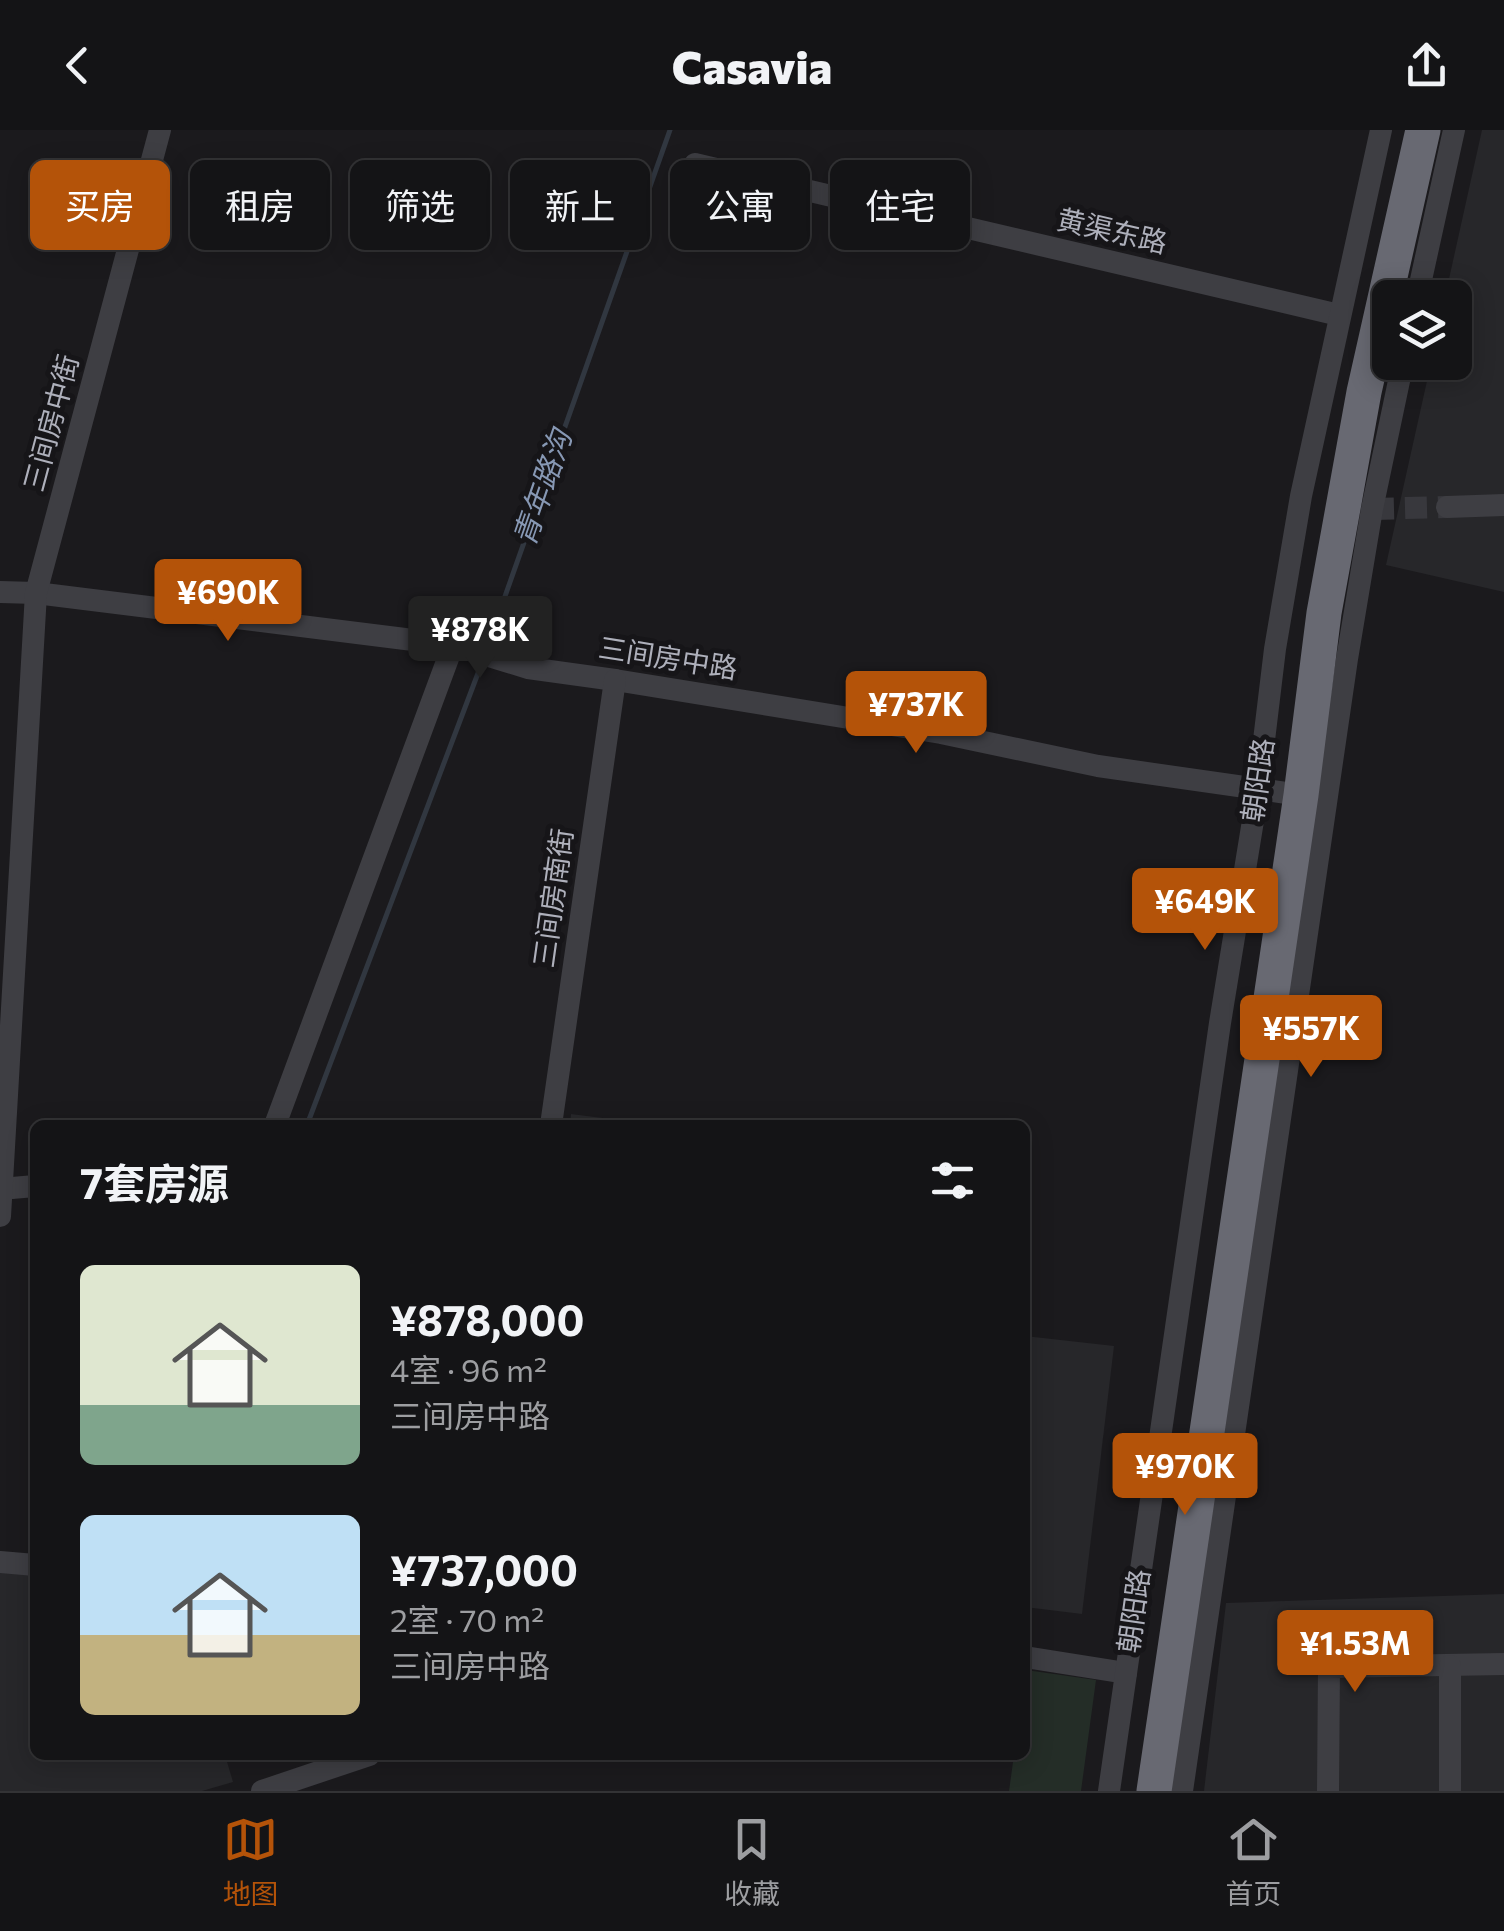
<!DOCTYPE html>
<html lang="zh">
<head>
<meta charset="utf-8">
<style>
	:root { --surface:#141416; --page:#212123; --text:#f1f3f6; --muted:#9d9ea1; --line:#333335; --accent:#b45309 }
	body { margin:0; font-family:Commissioner,"Noto Sans SC",sans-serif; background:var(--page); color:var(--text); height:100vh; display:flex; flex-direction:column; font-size:38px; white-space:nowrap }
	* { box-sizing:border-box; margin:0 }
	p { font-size:32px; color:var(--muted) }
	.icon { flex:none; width:55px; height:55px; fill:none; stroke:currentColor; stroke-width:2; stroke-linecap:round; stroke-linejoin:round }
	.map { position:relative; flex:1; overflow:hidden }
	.details { position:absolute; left:30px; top:990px; width:1000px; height:640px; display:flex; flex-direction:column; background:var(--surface); border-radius:15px; box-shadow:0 5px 25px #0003,0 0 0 2px var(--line) }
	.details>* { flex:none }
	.banner { position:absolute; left:30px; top:30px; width:1000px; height:90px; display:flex; gap:20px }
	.buttons { position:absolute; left:1372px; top:150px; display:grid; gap:20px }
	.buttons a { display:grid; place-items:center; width:100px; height:100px; border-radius:15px; background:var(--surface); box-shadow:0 5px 25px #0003,0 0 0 2px var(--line); font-size:50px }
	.price { position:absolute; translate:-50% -85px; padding:0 22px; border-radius:10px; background:var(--accent); color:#fff; font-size:32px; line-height:65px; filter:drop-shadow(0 2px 5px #0008) }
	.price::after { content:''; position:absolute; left:50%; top:60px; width:30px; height:22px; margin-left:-15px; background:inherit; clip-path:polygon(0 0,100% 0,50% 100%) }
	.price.current { background:#222; color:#fff }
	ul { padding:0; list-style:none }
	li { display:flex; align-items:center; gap:30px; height:250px; padding:0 50px }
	li span { display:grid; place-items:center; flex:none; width:280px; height:200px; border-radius:15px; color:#555 }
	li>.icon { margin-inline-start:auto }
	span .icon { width:120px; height:120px; fill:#fffc; stroke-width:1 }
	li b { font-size:42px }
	h2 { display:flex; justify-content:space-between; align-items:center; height:120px; padding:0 50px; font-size:42px }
	.chip { padding:0 35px; border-radius:15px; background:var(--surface); box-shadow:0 5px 25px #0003,0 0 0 2px var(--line); font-size:35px; line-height:90px }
	.chip.current { background:var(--accent); color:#fff }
	header { display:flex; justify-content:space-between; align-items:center; height:130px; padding:0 50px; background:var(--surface); font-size:45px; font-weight:800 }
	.dock { display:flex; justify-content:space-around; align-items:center; height:140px; border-top:2px solid var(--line); background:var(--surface); font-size:28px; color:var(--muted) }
	.dock a { display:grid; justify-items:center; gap:5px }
	.dock .current { color:var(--accent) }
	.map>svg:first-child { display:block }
	.built { fill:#27272a }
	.green { fill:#242d27 }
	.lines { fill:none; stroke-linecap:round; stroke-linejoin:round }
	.stream { stroke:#313740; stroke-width:5 }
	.minor-tunnel { stroke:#38383d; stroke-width:22; stroke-dasharray:22 11; stroke-linecap:butt }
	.minor { stroke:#3e3e43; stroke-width:22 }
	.highway { stroke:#686972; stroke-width:35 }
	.labels { text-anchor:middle; stroke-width:10; stroke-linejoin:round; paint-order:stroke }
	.street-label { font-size:28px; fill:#aeb0bb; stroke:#161518 }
	.water-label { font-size:30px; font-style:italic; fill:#8798b4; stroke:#161518 }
</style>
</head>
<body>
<header><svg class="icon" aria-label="back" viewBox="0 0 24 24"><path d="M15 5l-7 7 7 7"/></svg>Casavia<svg class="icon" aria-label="share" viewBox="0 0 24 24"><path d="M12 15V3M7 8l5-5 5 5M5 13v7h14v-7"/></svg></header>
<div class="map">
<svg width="1504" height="1661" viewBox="0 0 1504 1661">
	<rect width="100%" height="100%" fill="#1b1a1d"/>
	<g class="built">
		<polygon points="1482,0 1504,0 1504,462 1386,435 1431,233 1455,232 1455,168 1445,167"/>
		<polygon points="571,984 634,992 662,995 570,995"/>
		<polygon points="1025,1206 1114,1216 1082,1484 1025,1477"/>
		<polygon points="0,1440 35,1443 35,1625 225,1625 233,1652 202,1661 0,1661"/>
		<polygon points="1504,1464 1504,1661 1204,1661 1226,1473"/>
	</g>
	<polygon class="green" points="1026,1540 1096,1550 1081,1661 1009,1661 1014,1625 1025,1625"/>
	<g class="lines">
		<g class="stream">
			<polyline points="486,520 670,0"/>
			<polyline points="307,995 483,530"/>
		</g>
		<polyline class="minor-tunnel" points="1372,379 1447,377"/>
		<g class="minor">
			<polyline points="695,34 1339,185"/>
			<polyline points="1417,168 1454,0"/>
			<polyline points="1447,377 1504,375"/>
			<polyline points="0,462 36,463 453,515 528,538 615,550 941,603 1098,636 1314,667"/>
			<polyline points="275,995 453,515"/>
			<polyline points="551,995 615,550"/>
			<polyline points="0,1059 35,1056"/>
			<polyline points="0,1086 36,463 160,0"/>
			<polyline points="0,1432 35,1435"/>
			<polyline points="1025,1527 1126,1543"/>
			<polyline points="262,1661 369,1625"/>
			<polyline points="1109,1661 1220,893 1258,660 1275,519 1301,366 1381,0"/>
			<polyline points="1182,1661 1347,529 1372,379 1403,232"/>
			<polyline points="1328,1661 1329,1537 1504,1534"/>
			<polyline points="1450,1661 1450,1536"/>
		</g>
		<polyline class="highway" points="1154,1661 1301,665 1324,483 1364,262 1423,0"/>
	</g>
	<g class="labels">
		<g class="street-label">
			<text transform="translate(1112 101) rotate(13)" y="10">黄渠东路</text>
			<text transform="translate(51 293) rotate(-75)" y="10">三间房中街</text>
			<text transform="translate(668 528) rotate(9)" y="10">三间房中路</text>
			<text transform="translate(1258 650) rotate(-82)" y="10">朝阳路</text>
			<text transform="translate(553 768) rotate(-82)" y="10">三间房南街</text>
			<text transform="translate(1134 1481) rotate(-82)" y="10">朝阳路</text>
		</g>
		<g class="water-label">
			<text transform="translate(543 358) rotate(-71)" y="10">青年路沟</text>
		</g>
	</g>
</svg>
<div class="buttons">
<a><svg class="icon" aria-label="layers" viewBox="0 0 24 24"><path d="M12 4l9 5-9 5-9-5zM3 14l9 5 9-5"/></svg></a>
</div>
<b class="price" style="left:228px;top:514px">¥690K</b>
<b class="price current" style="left:480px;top:551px">¥878K</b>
<b class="price" style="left:916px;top:626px">¥737K</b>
<b class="price" style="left:1205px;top:823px">¥649K</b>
<b class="price" style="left:1311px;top:950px">¥557K</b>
<b class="price" style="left:1185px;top:1388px">¥970K</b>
<b class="price" style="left:1355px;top:1565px">¥1.53M</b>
<div class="banner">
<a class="chip current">买房</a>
<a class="chip">租房</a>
<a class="chip">筛选</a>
<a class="chip">新上</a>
<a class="chip">公寓</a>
<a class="chip">住宅</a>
</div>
<section class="details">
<h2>7套房源<svg class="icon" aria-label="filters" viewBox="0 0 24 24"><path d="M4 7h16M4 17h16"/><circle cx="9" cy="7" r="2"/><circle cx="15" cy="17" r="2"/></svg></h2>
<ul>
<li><span style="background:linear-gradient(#dfe7d0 70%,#7fa58c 0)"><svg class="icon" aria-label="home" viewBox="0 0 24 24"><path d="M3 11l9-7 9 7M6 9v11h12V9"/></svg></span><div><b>¥878,000</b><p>4室 · 96 m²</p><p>三间房中路</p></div></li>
<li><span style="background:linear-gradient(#bfe0f5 60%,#c2b280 0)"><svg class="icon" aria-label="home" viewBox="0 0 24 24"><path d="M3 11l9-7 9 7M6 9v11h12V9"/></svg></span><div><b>¥737,000</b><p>2室 · 70 m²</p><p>三间房中路</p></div></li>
</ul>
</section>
</div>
<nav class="dock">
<a class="current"><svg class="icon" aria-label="map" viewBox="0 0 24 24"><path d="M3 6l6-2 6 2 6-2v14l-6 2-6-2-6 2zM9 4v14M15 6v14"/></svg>地图</a>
<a><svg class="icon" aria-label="saved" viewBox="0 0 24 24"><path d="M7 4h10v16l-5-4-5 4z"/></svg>收藏</a>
<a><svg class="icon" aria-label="home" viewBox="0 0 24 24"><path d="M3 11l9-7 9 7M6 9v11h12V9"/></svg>首页</a>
</nav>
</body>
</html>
